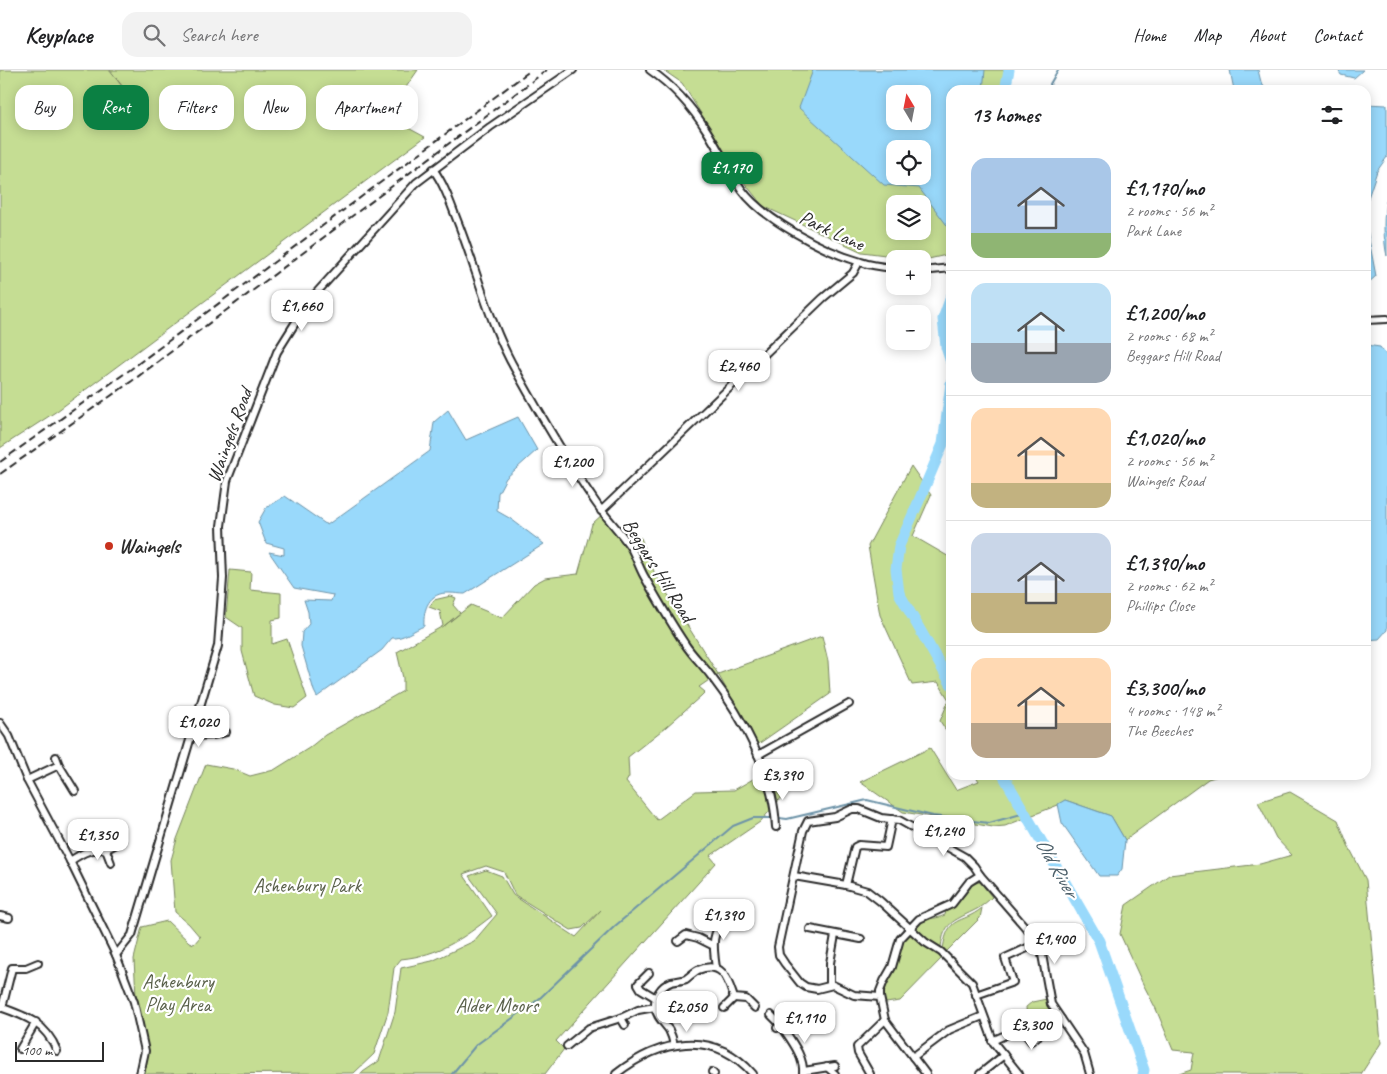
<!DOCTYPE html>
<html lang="en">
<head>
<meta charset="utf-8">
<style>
	:root { --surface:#fff; --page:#f2f2f2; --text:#202124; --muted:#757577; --line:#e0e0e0; --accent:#0b8043 }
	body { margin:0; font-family:Caveat,sans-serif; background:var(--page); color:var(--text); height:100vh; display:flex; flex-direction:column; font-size:19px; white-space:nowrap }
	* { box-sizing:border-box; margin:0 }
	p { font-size:16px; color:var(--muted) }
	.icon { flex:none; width:28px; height:28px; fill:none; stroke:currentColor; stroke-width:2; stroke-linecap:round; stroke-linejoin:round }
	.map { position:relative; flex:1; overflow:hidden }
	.details { position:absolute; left:946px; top:15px; width:425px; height:695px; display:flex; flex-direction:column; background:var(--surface); border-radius:15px; box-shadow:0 2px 12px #0003 }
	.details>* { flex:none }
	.banner { position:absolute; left:15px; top:15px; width:475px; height:45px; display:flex; gap:10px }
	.needle { width:32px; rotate:350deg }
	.controls { position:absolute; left:886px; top:15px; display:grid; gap:10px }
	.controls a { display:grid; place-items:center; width:45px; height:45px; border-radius:10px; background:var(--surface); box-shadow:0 2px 12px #0003; font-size:25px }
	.scale { position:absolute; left:15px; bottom:12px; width:89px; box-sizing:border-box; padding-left:5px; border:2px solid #2b2b2b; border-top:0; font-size:14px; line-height:18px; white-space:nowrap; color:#2b2b2b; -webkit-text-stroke:4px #fff; paint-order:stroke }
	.price { position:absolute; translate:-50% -42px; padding:0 11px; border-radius:10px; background:#fff; color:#222; font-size:16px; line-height:32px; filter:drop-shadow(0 1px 2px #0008) }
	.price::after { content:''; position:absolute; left:50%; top:30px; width:15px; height:11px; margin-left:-8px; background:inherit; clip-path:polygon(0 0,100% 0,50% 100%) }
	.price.active { background:var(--accent); color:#fff }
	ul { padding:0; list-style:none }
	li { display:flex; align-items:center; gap:15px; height:125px; padding:0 25px }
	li+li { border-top:1px solid var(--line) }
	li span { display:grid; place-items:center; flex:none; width:140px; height:100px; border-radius:15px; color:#555 }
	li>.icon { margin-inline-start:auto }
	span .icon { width:60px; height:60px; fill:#fffc; stroke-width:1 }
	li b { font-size:21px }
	h2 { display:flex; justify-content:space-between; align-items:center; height:60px; padding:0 25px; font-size:21px }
	.chip { padding:0 18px; border-radius:15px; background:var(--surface); box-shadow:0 2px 12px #0003; font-size:18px; line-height:45px }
	.chip.active { background:var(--accent); color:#fff }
	header { display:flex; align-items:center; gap:30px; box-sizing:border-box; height:70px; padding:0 25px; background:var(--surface); border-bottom:1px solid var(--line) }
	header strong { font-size:24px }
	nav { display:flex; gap:28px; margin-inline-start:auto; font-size:18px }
	.search { width:350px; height:45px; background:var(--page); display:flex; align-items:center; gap:12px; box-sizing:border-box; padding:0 18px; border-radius:15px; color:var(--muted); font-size:19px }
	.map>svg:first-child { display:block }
	.green { fill:#c5dd93; stroke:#78845f; fill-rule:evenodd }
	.water { fill:#99d9fb; stroke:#6d93a8; fill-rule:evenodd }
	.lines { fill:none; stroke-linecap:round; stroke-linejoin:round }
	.stream { stroke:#6d93a8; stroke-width:2 }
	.river { stroke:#99d9fb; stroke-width:11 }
	.street-casing { stroke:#2b2b2b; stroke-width:10 }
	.street { stroke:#fff; stroke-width:6 }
	.rail { stroke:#2b2b2b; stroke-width:2; stroke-dasharray:8 4; stroke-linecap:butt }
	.poi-dot { fill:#c8321e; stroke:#fff; stroke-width:2 }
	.labels { text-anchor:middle; stroke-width:4.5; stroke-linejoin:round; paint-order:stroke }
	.street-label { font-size:20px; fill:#2b2b2b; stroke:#fff }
	.poi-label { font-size:20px; font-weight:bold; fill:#2b2b2b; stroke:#fff; text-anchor:start }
	.park-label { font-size:20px; fill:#59604a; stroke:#fff }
	.water-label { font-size:21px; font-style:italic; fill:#4c5f69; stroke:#fff }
</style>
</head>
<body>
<header>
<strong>Keyplace</strong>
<div class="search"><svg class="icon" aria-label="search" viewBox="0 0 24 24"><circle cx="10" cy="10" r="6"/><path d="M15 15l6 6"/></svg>Search here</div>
<nav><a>Home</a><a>Map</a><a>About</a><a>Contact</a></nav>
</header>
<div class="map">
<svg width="1387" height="1004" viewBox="0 0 1387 1004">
	<rect width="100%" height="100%" fill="#fff"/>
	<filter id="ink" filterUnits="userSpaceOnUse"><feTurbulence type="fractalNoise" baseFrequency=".02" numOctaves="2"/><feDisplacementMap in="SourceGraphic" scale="10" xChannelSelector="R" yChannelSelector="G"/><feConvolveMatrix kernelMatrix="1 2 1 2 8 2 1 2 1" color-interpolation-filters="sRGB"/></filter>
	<g filter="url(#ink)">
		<g class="green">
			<polygon points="0,0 109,0 122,16 110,0 418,0 386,46 425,67 57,341 0,378"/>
			<path d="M663 0H1010L1002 20H951V184L924 190 862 182 763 136 743 111 682 13ZM895 24H922V51H895ZM895 79H922V106H895ZM895 134H922V161H895Z"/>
			<polygon points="911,396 931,425 913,466 951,488 951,668 940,651 949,630 938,612 912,615 880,545 868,476"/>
			<path d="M606 441 621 460 641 468 655 504 718 604 822 566 828 591 830 624 757 675 718 604 699 617 705 622 701 626 666 657 628 687 629 707 626 712 657 750 696 721 734 720 760 705 782 727 760 752 710 786 716 793 556 971 564 979 545 1004H360L379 991 395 942 401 898 432 891 474 871 497 844 469 806 486 800 502 806 513 825 576 867 601 840 582 858 571 860 515 825 504 802 486 796 463 804 492 846C462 869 440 885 401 889L394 898 388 942 374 984 354 1003 141 1004 144 961 136 926 134 889 142 857 167 851 189 872 194 874 200 867 189 854 175 842 171 790 177 769 206 694 233 699 250 706 274 700 309 678 325 665 403 621V608L397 582 443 556 440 541 429 537 434 530 451 526 456 528 453 535 460 543 444 556 471 535 502 548 534 514 545 508 578 504 592 454Z"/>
			<polygon points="230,500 251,502 250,520 281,523 281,548 272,550 272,574 287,569 307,628 294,638 275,635 254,626 242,581 242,558 226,547"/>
			<polygon points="930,678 956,720 979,711 975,705 1222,705 1208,709 1125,770 1111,746 1065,730 1058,735 1005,756 993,757 903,742 860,712"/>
			<polygon points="1290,722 1338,750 1348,775 1366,810 1381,973 1361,1004 1179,1004 1191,1000 1194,982 1173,980 1156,939 1142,912 1120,864 1126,835 1169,805 1260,794 1292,785 1276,768 1258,732"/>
			<path d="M980 812 992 827C987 832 980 838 973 841 953 851 944 853 941 877 932 872 919 865 916 855 929 845 932 851 945 845L946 841 961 827 964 826 970 818 971 814Z"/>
			<path d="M982 838 980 848 946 882 943 879C948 844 961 855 982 838Z"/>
			<path d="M911 862 942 888 900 931 886 933C880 920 886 914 893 902 895 897 896 892 897 886L899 884C902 876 901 866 911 862Z"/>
			<polygon points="1047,929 1056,946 1055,949 1035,964 1027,953 1026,937 1032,932"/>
		</g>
		<g class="water">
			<path d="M813 0H985L983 20H951V157L949 158 919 118 884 115 799 38ZM895 24H922V51H895ZM895 79H922V106H895Z"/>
			<polygon points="1230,0 1258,0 1261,12 1266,20 1234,20"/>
			<polygon points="1338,0 1363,0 1354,8 1341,5"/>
			<polygon points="1366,34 1387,35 1387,87 1377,101 1366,134"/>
			<path d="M1387 127V186C1383 171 1383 142 1387 127Z"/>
			<polygon points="1366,154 1376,206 1366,215"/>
			<polygon points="1366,275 1380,277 1387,286 1387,560 1379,569 1366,570"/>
			<path d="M448 340 466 370 518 347 537 380 506 408 498 423 497 441 511 449 544 474 465 524C460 524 455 523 449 523 429 522 423 539 424 556 414 560 403 569 392 568L382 580 317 627 314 621 301 576 302 562 309 554 308 542 304 530 331 531 333 525 294 518 269 482 284 485V478L266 473 258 452 266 438 285 426 327 455 430 381 434 352Z"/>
			<polygon points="1065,730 1111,746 1125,770 1122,799 1117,806 1099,806 1062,753 1058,734"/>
		</g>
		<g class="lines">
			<g class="stream">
				<polyline points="1052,20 1050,14 1058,0"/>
				<polyline points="946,348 951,347"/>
				<polyline points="779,748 787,749 867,730 933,746 989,753 1025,743"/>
				<polyline points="527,938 540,928 615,856 733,756 753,748 772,748"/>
				<polyline points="452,1004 476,975 521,942"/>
			</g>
			<g class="river">
				<polyline points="1005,20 1009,0"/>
				<polyline points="951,227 943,249 946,277 951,292"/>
				<polyline points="951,313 943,374 918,433 899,476 896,499 899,523 951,614"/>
				<polyline points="1003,705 1099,871 1144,1000 1143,1004"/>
			</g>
			<g class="street-casing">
				<g id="street">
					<path d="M650 0C673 16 692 37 707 61 719 80 729 101 742 120 764 150 825 182 861 192 872 196 884 197 895 198"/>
					<path d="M433 99C444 114 450 132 457 150 477 200 489 254 516 301 541 346 567 391 596 433 607 449 621 462 631 478 636 487 639 497 644 506 657 529 670 552 685 574 692 585 703 595 711 606 742 646 774 704 776 757"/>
					<polyline points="922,201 951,198"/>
					<polyline points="1366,250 1387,249"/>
					<polyline points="601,441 823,228 853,203 859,192"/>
					<polyline points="0,653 9,666 27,710 70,791 116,885 134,932 145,981 140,1004"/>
					<polyline points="192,666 212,665 226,662"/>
					<polyline points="758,685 849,634"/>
					<polyline points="56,687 59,695"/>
					<polyline points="27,710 59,695 75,721"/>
					<polyline points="106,780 111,793"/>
					<path d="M70 791C77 787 84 781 93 780 106 778 103 782 116 774"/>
					<polyline points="980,805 1032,865 1041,879 1051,934 1084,983 1090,1004"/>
					<polyline points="794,806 846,815 867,821 880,831 925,872 941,882 972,913 994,973 1019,1004"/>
					<polyline points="846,815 855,777 859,775 886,777 892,749"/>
					<polyline points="0,846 9,848"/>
					<polyline points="810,859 861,869"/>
					<polyline points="678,871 686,865 698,868 712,875"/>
					<polyline points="116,885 132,865 218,576 223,508 221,456 227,411 277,282 309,231 416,113 490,57 573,0"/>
					<path d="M716 898C712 871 712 866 726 843"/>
					<polyline points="649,903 638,914 641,919 656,928"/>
					<polyline points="830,915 830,893 835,865"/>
					<polyline points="976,925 1013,912 1005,888 1036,874"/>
					<polyline points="880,927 854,925 833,915 817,919 806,917 800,913 785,894 779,885 778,877 803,761 808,751 835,747 852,739 859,739 881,748 899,750 965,787 974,796 980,805 969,812 952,834 919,849 900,869 892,897 884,911 880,921 880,927 885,950"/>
					<path d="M0 937C26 946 46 953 57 981"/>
					<polyline points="2,938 12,898 26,898 38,893"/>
					<polyline points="724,938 734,928"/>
					<polyline points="771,945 781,955 777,958"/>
					<polyline points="621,948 625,955"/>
					<path d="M781 955C790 969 805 987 803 1004"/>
					<polyline points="992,971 1021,958 1031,971 1061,949"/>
					<path d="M674 975C673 970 671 964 669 960 664 953 656 946 655 937 654 926 661 916 671 912 675 911 681 911 686 909 690 906 694 902 698 900 723 890 728 910 734 928L746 929 755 938"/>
					<polyline points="567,976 589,958 621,948 638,940 655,937"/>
					<polyline points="20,979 36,952"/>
					<polyline points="913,987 949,960 983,946"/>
					<polyline points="827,997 835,1004"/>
					<polyline points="804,1001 835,996"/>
					<polyline points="712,1002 714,1004"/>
					<path d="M616 1004C659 970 713 958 753 1004"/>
					<polyline points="870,1004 858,983 857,977 885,950 926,1004"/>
					<polyline points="980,1004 1004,985"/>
				</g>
			</g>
			<use href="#street" class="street"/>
			<g class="rail">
				<polyline points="0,392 131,299 531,0"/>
				<polyline points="0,404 132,311 547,0"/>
			</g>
		</g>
	</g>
	<circle class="poi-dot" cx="109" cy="476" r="5"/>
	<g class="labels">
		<g class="street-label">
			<text transform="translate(832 160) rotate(25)" y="7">Park Lane</text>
			<text transform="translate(229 365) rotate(-70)" y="7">Waingels Road</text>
			<text transform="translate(659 500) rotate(58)" y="7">Beggars Hill Road</text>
		</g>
		<g class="poi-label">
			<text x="119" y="483">Waingels</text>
		</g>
		<g class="park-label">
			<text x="307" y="822">Ashenbury Park</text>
			<text x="178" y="918">Ashenbury<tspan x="178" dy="23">Play Area</tspan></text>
			<text x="497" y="942">Alder Moors</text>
		</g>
		<g class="water-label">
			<text transform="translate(1057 797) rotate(60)" y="7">Old River</text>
		</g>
	</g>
</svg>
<div class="controls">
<a><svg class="needle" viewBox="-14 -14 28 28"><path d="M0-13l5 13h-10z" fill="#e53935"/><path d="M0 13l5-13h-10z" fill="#757577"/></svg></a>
<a><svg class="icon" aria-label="locate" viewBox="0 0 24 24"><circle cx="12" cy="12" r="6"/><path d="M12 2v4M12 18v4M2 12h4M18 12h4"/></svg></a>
<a><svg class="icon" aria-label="layers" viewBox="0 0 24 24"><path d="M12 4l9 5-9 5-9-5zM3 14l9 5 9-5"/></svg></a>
<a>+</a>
<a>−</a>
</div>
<div class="scale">100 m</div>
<b class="price active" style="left:732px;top:124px">£1,170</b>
<b class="price" style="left:302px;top:262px">£1,660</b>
<b class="price" style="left:739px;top:322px">£2,460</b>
<b class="price" style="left:573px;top:418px">£1,200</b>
<b class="price" style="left:199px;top:678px">£1,020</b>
<b class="price" style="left:783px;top:731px">£3,390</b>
<b class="price" style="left:944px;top:787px">£1,240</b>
<b class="price" style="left:98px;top:791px">£1,350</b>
<b class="price" style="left:724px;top:871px">£1,390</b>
<b class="price" style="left:1055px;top:895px">£1,400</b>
<b class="price" style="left:687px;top:963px">£2,050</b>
<b class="price" style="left:805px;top:974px">£1,110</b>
<b class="price" style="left:1032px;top:981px">£3,300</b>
<div class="banner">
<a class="chip">Buy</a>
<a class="chip active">Rent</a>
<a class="chip">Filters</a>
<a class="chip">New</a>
<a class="chip">Apartment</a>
</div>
<section class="details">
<h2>13 homes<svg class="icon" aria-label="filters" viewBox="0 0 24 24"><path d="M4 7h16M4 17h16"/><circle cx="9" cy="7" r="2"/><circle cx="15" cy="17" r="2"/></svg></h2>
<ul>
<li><span style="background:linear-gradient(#a9c7e8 75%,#8fb573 0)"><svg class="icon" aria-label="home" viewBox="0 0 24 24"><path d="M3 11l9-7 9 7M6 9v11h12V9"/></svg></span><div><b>£1,170/mo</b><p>2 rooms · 56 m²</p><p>Park Lane</p></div></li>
<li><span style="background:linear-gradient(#bfe0f5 60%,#9aa5b1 0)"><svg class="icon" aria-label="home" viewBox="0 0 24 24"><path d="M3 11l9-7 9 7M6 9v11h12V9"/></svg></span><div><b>£1,200/mo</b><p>2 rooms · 68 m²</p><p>Beggars Hill Road</p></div></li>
<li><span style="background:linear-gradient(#ffd9b3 75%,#c2b280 0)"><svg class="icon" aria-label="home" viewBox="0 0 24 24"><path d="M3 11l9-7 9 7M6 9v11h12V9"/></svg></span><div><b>£1,020/mo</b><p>2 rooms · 56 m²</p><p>Waingels Road</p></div></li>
<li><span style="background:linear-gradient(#c9d6e8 60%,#c2b280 0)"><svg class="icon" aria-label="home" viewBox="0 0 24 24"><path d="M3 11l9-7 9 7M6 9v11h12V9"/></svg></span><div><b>£1,390/mo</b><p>2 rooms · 62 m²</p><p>Phillips Close</p></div></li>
<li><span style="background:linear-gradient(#ffd9b3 65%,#b9a48a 0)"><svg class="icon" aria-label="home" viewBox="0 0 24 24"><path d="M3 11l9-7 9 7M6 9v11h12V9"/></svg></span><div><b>£3,300/mo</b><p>4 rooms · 148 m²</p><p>The Beeches</p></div></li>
</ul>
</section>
</div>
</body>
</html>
